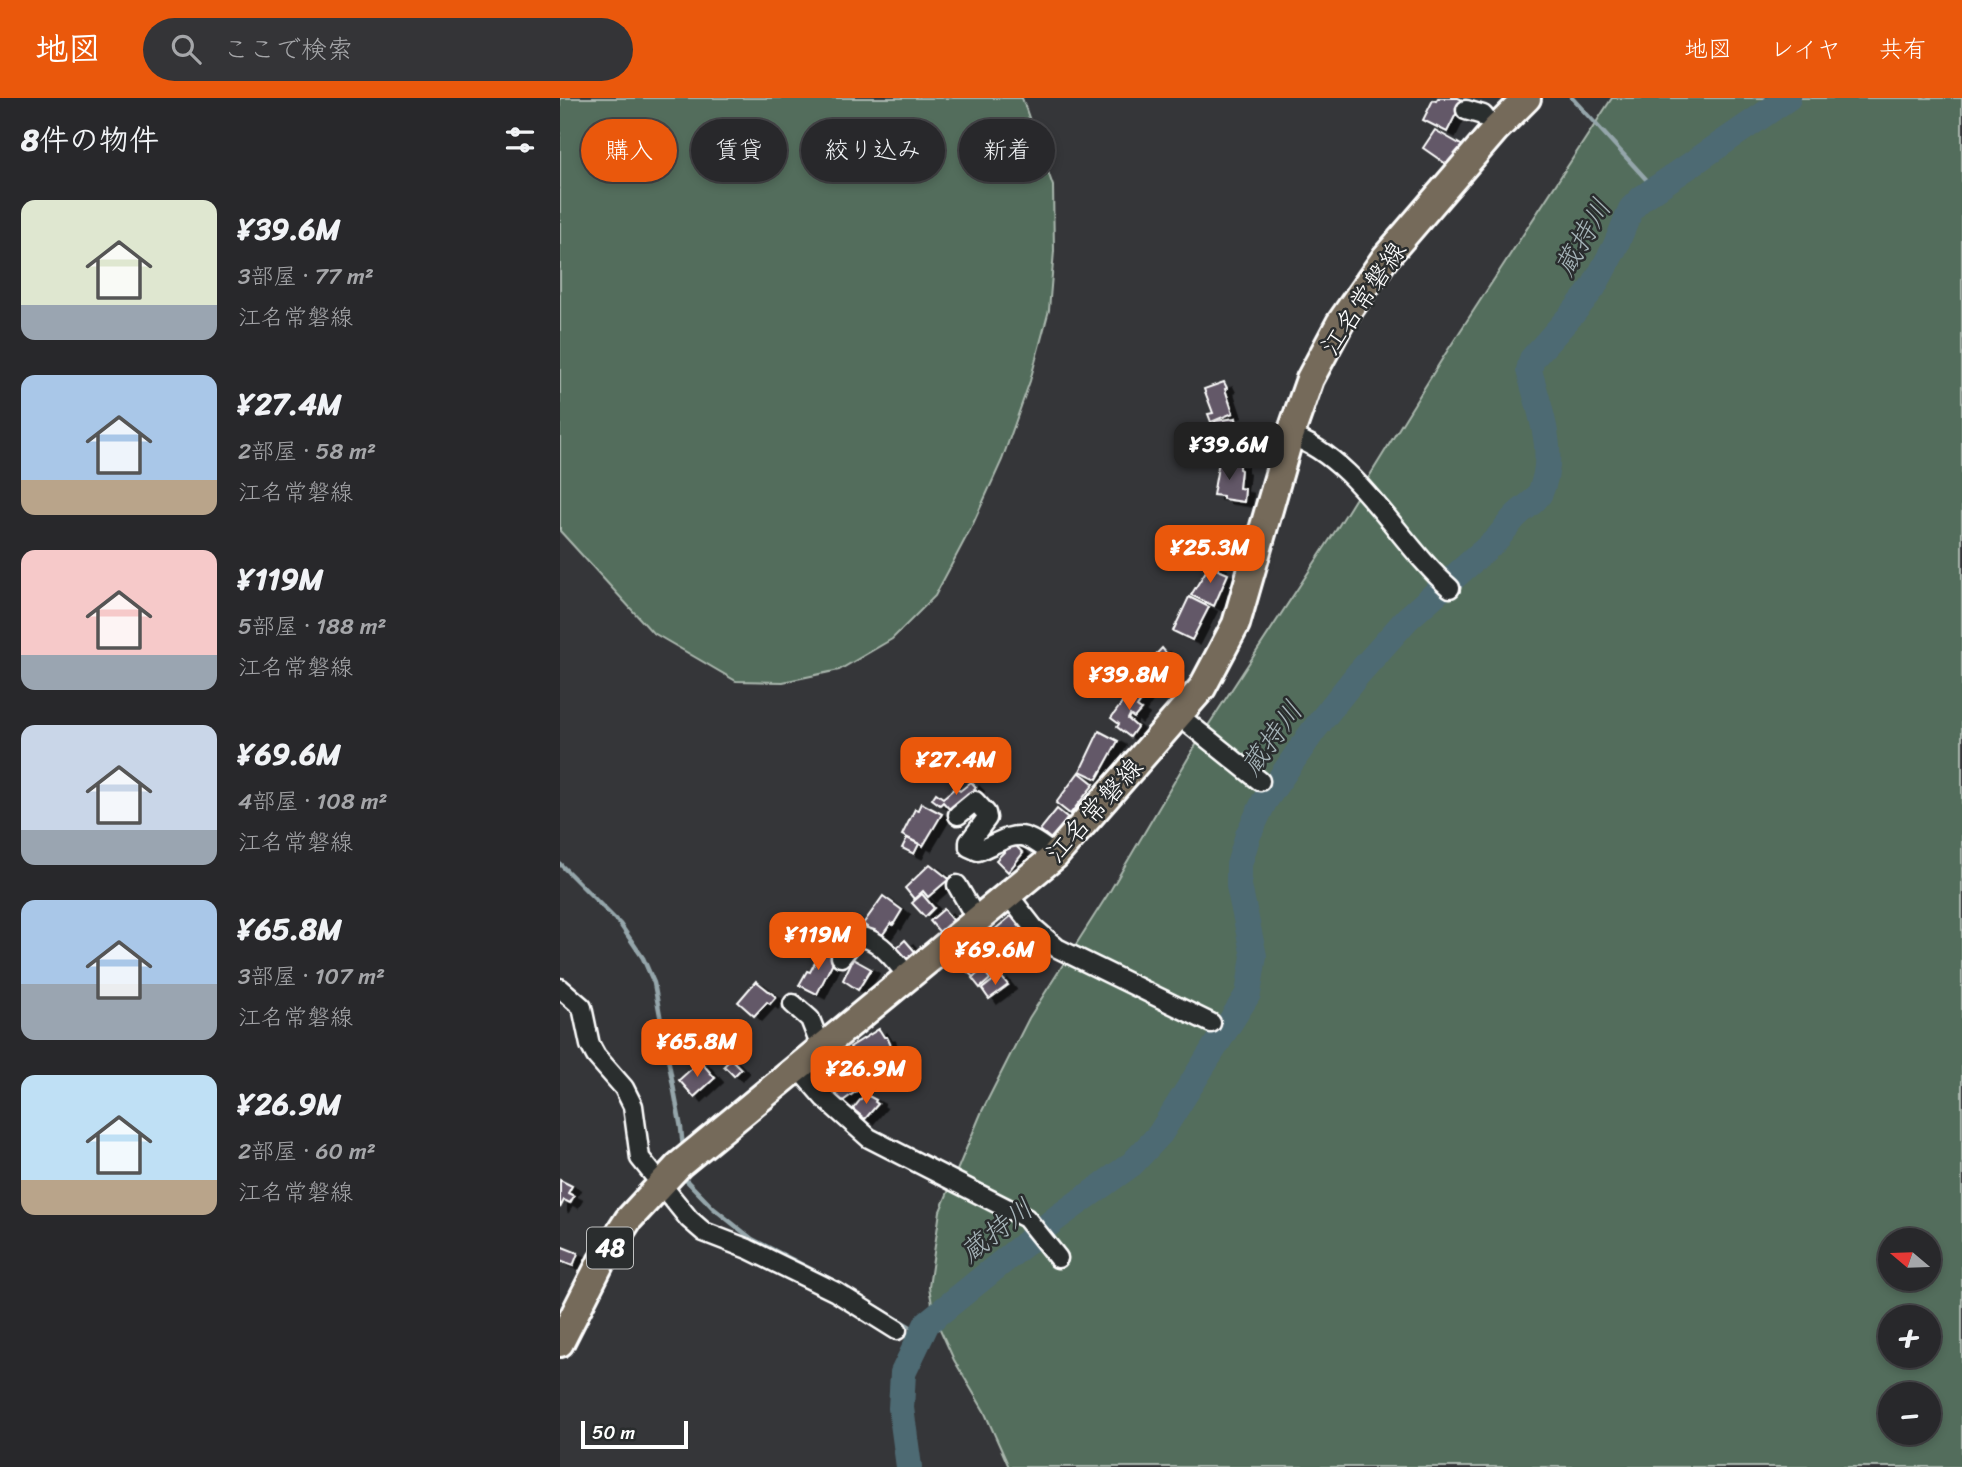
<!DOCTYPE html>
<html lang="ja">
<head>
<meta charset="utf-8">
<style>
	:root { --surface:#28282b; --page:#343437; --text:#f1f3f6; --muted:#a5a6a9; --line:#444447; --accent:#ea580c }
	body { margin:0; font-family:Sriracha,"Klee One",sans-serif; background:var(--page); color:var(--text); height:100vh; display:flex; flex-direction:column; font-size:26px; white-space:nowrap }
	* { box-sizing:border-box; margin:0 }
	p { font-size:23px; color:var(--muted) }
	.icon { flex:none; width:38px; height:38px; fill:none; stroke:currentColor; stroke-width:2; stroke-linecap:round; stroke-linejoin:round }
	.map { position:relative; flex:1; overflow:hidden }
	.drawer { display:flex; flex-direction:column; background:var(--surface); width:560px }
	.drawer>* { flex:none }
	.guide { position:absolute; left:21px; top:21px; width:665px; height:63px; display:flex; gap:14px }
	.needle { width:46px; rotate:289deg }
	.buttons { position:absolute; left:1318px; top:1130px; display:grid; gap:14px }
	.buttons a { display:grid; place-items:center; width:63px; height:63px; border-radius:50%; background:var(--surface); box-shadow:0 4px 10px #0003,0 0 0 2px var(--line); font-size:35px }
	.scale { position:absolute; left:21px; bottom:18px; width:107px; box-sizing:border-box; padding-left:7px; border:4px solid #fff; border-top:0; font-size:19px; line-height:24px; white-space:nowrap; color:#fff; -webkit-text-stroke:5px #2a2d2e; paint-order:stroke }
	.price { position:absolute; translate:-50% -60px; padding:0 16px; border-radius:14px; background:var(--accent); color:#fff; font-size:23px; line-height:46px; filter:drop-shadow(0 2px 4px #0008) }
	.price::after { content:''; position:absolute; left:50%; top:42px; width:21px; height:16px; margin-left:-10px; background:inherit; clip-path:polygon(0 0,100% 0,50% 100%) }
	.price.active { background:#222; color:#fff }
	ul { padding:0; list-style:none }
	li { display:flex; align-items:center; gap:21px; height:175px; padding:0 21px }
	li span { display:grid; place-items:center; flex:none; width:196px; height:140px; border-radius:14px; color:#555 }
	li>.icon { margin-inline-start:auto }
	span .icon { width:84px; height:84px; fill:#fffc; stroke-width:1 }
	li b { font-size:30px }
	h2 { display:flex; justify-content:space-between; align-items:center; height:84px; padding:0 21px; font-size:30px }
	.tag { padding:0 24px; border-radius:32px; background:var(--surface); box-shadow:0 4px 10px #0003,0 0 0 2px var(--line); font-size:24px; line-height:63px }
	.tag.active { background:var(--accent); color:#fff }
	header { display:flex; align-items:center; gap:42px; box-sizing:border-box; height:98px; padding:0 35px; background:var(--accent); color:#fff }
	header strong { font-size:33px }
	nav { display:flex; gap:38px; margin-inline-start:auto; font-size:24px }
	.search { width:490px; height:63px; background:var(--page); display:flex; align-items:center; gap:18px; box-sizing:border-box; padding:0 24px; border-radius:38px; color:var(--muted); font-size:26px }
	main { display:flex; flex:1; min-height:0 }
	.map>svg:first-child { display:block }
	.green { fill:#536d5b; stroke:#a9b6ad; stroke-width:2; fill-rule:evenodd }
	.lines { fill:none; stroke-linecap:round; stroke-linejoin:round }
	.stream { stroke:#95a6ab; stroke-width:4.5 }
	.river { stroke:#4e6a73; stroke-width:26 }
	.building { fill:#635867; stroke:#fff; stroke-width:2; filter:url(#shadow) }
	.street-casing { stroke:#fff; stroke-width:23 }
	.primary-casing { stroke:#fff; stroke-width:32 }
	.street { stroke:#2a2d2e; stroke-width:18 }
	.primary { stroke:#746a5a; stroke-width:26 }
	.labels { text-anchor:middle; stroke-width:5; stroke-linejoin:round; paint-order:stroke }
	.shield { fill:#2a2d2e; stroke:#bfc0c0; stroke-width:2 }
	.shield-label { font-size:24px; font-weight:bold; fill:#fff }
	.street-label { font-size:26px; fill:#fff; stroke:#2a2d2e }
	.water-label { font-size:28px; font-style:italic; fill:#a6b4b9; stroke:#2a2d2e }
</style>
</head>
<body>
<header>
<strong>地図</strong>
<div class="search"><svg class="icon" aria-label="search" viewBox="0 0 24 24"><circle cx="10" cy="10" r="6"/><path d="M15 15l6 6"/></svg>ここで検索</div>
<nav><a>地図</a><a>レイヤ</a><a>共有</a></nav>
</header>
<main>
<section class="drawer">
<h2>8件の物件<svg class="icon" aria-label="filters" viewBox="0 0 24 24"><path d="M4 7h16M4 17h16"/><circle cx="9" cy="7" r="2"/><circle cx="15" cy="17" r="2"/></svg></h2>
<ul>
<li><span style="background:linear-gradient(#dfe7d0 75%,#9aa5b1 0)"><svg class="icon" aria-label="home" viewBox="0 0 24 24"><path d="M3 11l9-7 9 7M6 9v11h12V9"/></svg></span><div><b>¥39.6M</b><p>3部屋 · 77 m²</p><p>江名常磐線</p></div></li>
<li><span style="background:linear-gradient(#a9c7e8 75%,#b9a48a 0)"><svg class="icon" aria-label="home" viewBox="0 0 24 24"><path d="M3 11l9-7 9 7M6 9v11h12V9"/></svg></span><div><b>¥27.4M</b><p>2部屋 · 58 m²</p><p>江名常磐線</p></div></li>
<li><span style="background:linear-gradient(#f6c9c9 75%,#9aa5b1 0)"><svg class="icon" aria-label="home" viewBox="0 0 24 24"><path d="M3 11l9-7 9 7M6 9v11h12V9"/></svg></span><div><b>¥119M</b><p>5部屋 · 188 m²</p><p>江名常磐線</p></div></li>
<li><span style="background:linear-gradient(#c9d6e8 75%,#9aa5b1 0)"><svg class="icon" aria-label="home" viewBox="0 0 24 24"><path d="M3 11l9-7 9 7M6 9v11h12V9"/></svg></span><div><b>¥69.6M</b><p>4部屋 · 108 m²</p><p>江名常磐線</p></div></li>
<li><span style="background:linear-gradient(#a9c7e8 60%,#9aa5b1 0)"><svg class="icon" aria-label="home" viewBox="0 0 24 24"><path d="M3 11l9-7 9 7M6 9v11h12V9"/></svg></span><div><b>¥65.8M</b><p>3部屋 · 107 m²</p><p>江名常磐線</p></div></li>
<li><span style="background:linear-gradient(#bfe0f5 75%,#b9a48a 0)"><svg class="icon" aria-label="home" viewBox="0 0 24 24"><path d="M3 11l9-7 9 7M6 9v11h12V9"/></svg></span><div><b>¥26.9M</b><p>2部屋 · 60 m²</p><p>江名常磐線</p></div></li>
</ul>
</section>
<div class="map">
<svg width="1402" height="1369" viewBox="0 0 1402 1369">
	<defs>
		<filter id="shadow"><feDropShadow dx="8" dy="4.5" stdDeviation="0" flood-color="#0009"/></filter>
	</defs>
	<rect width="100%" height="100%" fill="#353639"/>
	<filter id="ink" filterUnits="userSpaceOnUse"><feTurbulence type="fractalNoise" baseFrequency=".0143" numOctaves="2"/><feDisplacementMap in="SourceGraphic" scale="14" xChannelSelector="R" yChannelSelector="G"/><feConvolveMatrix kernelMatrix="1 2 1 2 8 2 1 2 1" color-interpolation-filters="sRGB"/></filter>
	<g filter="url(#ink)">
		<g class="green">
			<polygon points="0,0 462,0 493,88 494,153 489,212 470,283 442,362 412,428 375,498 332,541 279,572 223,584 176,583 92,534 0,433"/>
			<path d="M1052 0H1402V1369H449L424 1313 394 1262 374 1218 369 1189 380 1113 422 1013 469 920 550 793 640 640 776 432 884 258ZM1330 1143H1368V1181H1330ZM1330 1220H1368V1258H1330ZM1330 1297H1368V1335H1330Z"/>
		</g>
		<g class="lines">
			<g class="stream">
				<polyline points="1012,0 1095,91"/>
				<polyline points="0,766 60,826 83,860 94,885 121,1030 123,1050"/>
				<polyline points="124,1076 124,1080 153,1110 192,1141 274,1183"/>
				<polyline points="317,1209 362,1236"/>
			</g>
			<path class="river" d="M349 1369 341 1310 343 1275 367 1225 498 1119 572 1066 600 1036 688 896 694 858 679 788V767L688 737 704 704 753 633 798 576 847 521 936 442C942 435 947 428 953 421 960 412 975 405 980 395 998 355 979 311 969 272L972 261 1014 214 1033 190 1055 149 1071 111 1082 100 1228 0"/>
		</g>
		<g class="building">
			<polygon points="878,0 898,0 903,2 887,34 863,22 873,2 876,3"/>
			<polygon points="875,32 903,48 889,68 863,50"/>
			<polygon points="664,284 667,290 665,291 673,315 651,324 648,316 653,315 644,291"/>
			<polygon points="676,320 680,354 659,357 655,323"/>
			<polygon points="659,363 679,365 679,371 681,372 679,390 685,391 684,404 663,401 663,398 653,397"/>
			<polygon points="651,465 659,468 658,472 668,476 654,508 631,497"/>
			<polygon points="629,499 649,509 632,542 613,533"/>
			<polygon points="602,550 616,567 612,571 611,569 597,583 585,568"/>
			<polygon points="607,575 619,588 607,600 595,587"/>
			<polygon points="574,589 585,597 577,609 581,612 574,620 570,617 568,621 577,629 570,639 557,629 559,626 551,620"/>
			<polygon points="539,633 558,643 537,681 520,673"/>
			<polygon points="519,674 534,686 510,716 496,705"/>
			<polygon points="411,684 416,689 414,691 417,694 393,715 383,704 380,707 372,701 376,695 383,700 396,689 400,693"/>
			<polygon points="361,705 382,716 363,748 342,737 355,711 358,712"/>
			<polygon points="497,711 508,720 491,741 480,732"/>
			<polygon points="347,740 359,746 354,756 342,750"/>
			<polygon points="453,745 463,755 448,774 436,762"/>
			<polygon points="370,766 389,781 368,799 363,793 354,801 345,790"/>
			<polygon points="362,796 374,810 365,819 352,805"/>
			<polygon points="323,798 342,812 333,827 331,825 321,839 303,826"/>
			<polygon points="384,811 396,826 383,838 370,823"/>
			<polygon points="451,818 462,832 460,834 465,840 452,851 451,849 425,873 423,871 413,879 395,862 416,844 420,850 436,836 433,833"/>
			<polygon points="270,838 284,844 280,855 266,849"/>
			<polygon points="345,842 357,856 344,867 332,854"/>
			<polygon points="262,851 276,858 257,896 239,887 247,873 250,874"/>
			<polygon points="293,861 311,871 298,892 283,882"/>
			<polygon points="423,872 430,881 420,890 412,880"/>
			<polygon points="440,877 448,887 429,901 422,891"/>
			<polygon points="196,883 216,899 210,906 207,904 194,918 178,904"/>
			<polygon points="319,931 324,939 327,939 333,952 304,970 290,949"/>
			<polygon points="171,961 181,971 174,978 164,968"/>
			<polygon points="277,962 298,992 280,1005 261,981 262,980 258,975"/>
			<polygon points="140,963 155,980 134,999 119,982"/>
			<polygon points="305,996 316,1002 315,1004 318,1006 305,1021 293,1011"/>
			<polygon points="0,1082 12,1088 8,1095 14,1098 10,1105 4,1102 0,1110"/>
			<polygon points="0,1148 18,1155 13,1168 0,1163"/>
		</g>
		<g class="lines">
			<g class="street-casing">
				<g id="street">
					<polyline points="906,12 923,17 935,32"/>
					<path d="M730 338C795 358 840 447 890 490"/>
					<polyline points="618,617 700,683"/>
					<path d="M398 717 415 703 426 715 427 720 409 744V749L418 753C459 735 458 729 495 758"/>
					<polyline points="397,787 417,822"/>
					<polyline points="449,798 474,830 497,850 651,925"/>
					<path d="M281 859 297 839C318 837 337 866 350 880"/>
					<polyline points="0,890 22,909 30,947 36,958 64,990 73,1008 80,1060 129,1121 144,1134 188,1151 276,1194 337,1232"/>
					<polyline points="233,906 250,921 261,949"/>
					<polyline points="238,970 264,1000 309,1040 466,1120 498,1160"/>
				</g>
			</g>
			<g class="primary-casing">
				<polyline id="primary" points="0,1245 41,1164 68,1122 119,1067 495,758 642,590 676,526 730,338 750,281 780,225 825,160 935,32 967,0"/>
			</g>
			<use href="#street" class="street"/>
			<use href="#primary" class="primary"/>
		</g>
	</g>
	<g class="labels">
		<rect class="shield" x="27" y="1129.5" width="46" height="41" rx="5"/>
		<g class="shield-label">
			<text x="50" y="1158">48</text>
		</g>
		<g class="street-label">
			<text transform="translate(803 200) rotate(-56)" y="9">江名常磐線</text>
			<text transform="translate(534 712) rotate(-48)" y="9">江名常磐線</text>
		</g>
		<g class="water-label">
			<text transform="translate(1022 139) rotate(-60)" y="10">蔵持川</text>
			<text transform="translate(711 640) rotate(-54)" y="10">蔵持川</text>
			<text transform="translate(436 1132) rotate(-38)" y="10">蔵持川</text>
		</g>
	</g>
</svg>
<div class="buttons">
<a><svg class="needle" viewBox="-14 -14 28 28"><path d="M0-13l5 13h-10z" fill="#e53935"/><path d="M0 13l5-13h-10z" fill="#a5a6a9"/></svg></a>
<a>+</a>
<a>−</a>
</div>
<div class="scale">50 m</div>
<b class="price active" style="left:669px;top:384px">¥39.6M</b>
<b class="price" style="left:650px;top:487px">¥25.3M</b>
<b class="price" style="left:569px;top:614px">¥39.8M</b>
<b class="price" style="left:396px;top:699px">¥27.4M</b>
<b class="price" style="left:258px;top:874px">¥119M</b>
<b class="price" style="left:435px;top:889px">¥69.6M</b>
<b class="price" style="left:137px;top:981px">¥65.8M</b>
<b class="price" style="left:306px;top:1008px">¥26.9M</b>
<div class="guide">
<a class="tag active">購入</a>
<a class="tag">賃貸</a>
<a class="tag">絞り込み</a>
<a class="tag">新着</a>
</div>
</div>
</main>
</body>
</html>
